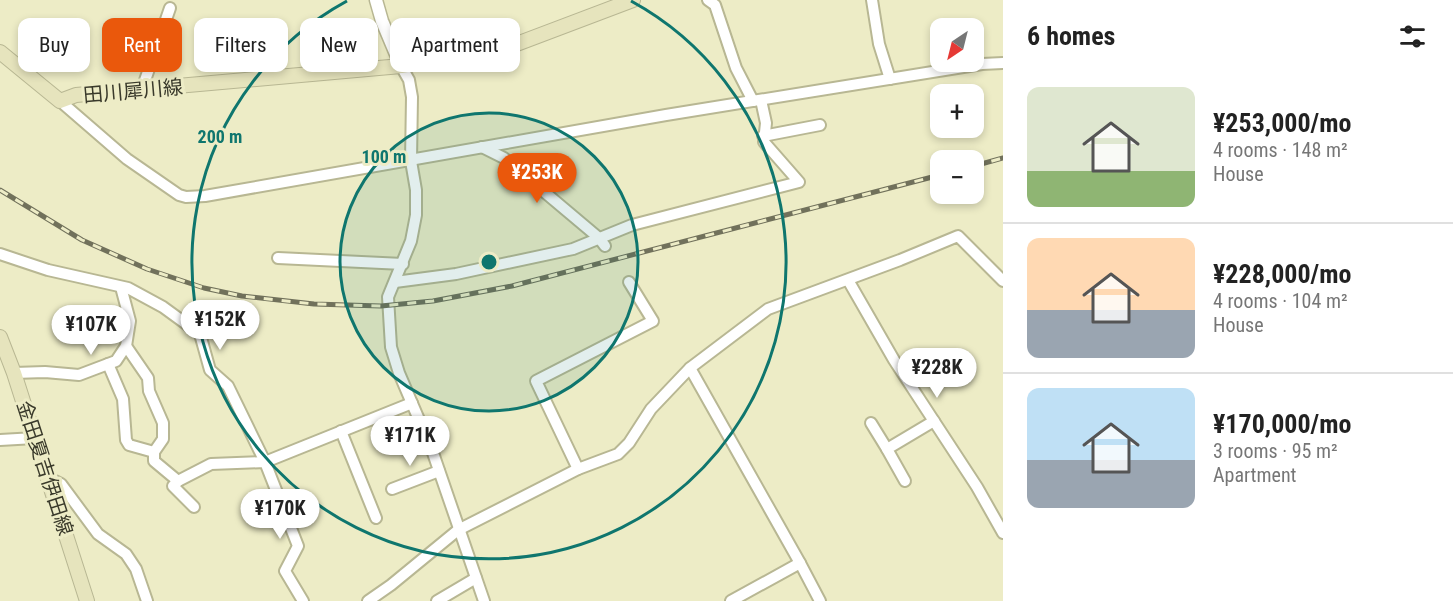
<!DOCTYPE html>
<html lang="en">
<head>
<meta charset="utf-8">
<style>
	:root { --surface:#fff; --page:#f2f2f2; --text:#222; --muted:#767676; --line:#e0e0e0; --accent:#ea580c }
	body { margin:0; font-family:"Roboto Condensed","Noto Sans JP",sans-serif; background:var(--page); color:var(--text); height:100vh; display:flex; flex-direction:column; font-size:22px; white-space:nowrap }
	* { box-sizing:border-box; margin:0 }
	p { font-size:20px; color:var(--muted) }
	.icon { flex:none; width:33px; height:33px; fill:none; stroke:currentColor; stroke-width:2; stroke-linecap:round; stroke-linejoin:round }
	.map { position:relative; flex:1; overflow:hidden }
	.drawer { display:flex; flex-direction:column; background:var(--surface); width:450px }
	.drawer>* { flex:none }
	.banner { position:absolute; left:18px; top:18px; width:570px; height:54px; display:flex; gap:12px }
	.needle { width:39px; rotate:215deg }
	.buttons { position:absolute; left:930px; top:18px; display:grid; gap:12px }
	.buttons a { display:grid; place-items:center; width:54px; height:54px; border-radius:12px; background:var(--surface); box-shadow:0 3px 9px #0003; font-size:30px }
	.price { position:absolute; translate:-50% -51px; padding:0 14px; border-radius:21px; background:#fff; color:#222; font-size:20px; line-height:39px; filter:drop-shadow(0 2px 3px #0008) }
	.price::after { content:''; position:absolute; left:50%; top:36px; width:18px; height:14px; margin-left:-9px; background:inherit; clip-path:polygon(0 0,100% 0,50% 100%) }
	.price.current { background:var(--accent); color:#fff }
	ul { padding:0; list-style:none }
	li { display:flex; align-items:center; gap:18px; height:150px; padding:0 24px }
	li+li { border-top:2px solid var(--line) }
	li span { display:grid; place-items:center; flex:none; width:168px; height:120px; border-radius:12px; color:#555 }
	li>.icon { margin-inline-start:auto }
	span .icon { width:72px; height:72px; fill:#fffc; stroke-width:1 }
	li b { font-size:26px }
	h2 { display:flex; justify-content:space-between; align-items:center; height:72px; padding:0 24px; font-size:26px }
	.tag { padding:0 21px; border-radius:12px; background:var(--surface); box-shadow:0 3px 9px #0003; font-size:21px; line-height:54px }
	.tag.current { background:var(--accent); color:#fff }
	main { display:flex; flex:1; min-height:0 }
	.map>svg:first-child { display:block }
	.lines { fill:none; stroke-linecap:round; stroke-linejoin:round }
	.minor-casing { stroke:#b8b793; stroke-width:14 }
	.tertiary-casing { stroke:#b8b793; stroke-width:15 }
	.secondary-casing { stroke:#b8b793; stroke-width:16 }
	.minor { stroke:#fff; stroke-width:10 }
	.tertiary { stroke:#fff; stroke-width:12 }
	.secondary { stroke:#e6e4bd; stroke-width:14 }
	.rail-casing { stroke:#71715b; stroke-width:5 }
	.rail { stroke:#edecc6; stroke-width:3; stroke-dasharray:9; stroke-linecap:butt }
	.ring { fill:none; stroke:#0f766e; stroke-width:3 }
	.labels { text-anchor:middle; stroke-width:6; stroke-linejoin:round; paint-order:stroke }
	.street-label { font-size:20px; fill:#3a3a2b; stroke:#edecc6 }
	.centre { fill:#0f766e; stroke:#edecc6; stroke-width:3 }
	.ring-label { font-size:18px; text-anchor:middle; font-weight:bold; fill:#0f766e; stroke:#edecc6; stroke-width:6; stroke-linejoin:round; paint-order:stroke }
</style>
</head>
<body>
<main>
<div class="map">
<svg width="1003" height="601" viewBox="0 0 1003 601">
	<rect width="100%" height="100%" fill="#edecc6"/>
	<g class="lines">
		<g class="minor-casing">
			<g id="minor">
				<polyline points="708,0 715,5 736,68 753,101"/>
				<polyline points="872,0 879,44 890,79"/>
				<polyline points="401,66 409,80 412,97 411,161 416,190 416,215 411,241 388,297 391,347 399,373 432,450 484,601"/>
				<polyline points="142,89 170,8"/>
				<polyline points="60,101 127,159 179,195 186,197 205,196 666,115 982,64 1003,63"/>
				<polyline points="763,136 820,125"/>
				<polyline points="482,147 504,158 599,238 605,246"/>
				<polyline points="0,254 48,270 128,288 163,307 200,334 210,370 228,386 265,462 412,403"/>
				<polyline points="278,258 403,264"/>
				<polyline points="848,280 894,360 977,487 1003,533"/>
				<polyline points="395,282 456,274 573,249 632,225 799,182 764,142 766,123 761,100"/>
				<polyline points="126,346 148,378 149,391 163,423 163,439 154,452 154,461 178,481 211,464 265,462 298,546 285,571 303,601"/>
				<polyline points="108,364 123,399 126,440 129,445 154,452"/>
				<polyline points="690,368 800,563 731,601"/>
				<polyline points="14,373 45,372 79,375 116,361 126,346 130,321 121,287"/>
				<polyline points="871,423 887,449"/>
				<polyline points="341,431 376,518"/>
				<polyline points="0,440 35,438"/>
				<polyline points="578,469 536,381 653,321 629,282"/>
				<polyline points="47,477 61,484 98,534 126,554 136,569 147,601"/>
				<polyline points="178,481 173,486 194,507"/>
				<polyline points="905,481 887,449 934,421"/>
				<polyline points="392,489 439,471"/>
				<polyline points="800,563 820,601"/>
				<polyline points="368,601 391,585 458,530 578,469 618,454 629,443 651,409 690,368 768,309 900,260 958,236 1003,281"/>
				<polyline points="437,601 476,578"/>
			</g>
		</g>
		<g class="tertiary-casing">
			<polyline id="tertiary" points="376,0 382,21 401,66"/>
		</g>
		<g class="secondary-casing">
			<g id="secondary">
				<polyline points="0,52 60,101 76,95 401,66 506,48 633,0"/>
				<polyline points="0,337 14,373 87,601"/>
			</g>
		</g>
		<use href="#minor" class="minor"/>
		<use href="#tertiary" class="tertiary"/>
		<use href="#secondary" class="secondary"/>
		<g class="rail-casing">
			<g id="rail">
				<polyline points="974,166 1003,158"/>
				<polyline points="0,190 82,240 147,269 204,288 242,296 314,304 381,306 433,301 512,286 940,175"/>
			</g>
		</g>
		<use href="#rail" class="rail"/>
	</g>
	<circle cx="489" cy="262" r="149" fill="#0f766e" fill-opacity=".12"/>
	<g class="ring">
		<circle cx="489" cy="262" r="149"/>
		<path d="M631 1A297 297 0 1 1 347 1"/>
	</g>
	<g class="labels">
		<g class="street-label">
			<text transform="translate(133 91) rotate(-5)" y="7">田川犀川線</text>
			<text transform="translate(45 468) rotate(72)" y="7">金田夏吉伊田線</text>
		</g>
	</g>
	<circle cx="489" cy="262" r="9" class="centre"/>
	<g class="ring-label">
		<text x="220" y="143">200 m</text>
		<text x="384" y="163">100 m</text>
	</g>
</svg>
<div class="buttons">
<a><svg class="needle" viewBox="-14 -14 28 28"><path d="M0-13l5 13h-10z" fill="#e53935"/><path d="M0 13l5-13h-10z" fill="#767676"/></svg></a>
<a>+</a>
<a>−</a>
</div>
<b class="price current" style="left:537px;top:204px">¥253K</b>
<b class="price" style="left:220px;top:351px">¥152K</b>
<b class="price" style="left:91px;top:356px">¥107K</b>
<b class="price" style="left:937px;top:399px">¥228K</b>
<b class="price" style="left:410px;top:467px">¥171K</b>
<b class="price" style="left:280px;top:540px">¥170K</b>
<div class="banner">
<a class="tag">Buy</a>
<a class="tag current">Rent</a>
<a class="tag">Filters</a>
<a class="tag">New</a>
<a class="tag">Apartment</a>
</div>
</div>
<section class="drawer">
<h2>6 homes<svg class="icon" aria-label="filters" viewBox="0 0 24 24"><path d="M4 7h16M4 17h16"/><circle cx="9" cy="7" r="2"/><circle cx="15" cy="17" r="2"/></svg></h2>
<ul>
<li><span style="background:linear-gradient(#dfe7d0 70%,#8fb573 0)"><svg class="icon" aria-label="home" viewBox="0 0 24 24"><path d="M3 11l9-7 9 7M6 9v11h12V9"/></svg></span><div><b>¥253,000/mo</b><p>4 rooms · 148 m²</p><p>House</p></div></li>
<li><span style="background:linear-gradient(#ffd9b3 60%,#9aa5b1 0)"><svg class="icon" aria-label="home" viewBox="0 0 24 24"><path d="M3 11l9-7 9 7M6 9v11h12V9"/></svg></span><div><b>¥228,000/mo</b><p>4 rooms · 104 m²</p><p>House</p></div></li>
<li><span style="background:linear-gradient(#bfe0f5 60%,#9aa5b1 0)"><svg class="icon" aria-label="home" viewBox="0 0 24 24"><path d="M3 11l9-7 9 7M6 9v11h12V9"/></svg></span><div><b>¥170,000/mo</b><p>3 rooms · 95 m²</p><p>Apartment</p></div></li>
</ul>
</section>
</main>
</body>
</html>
